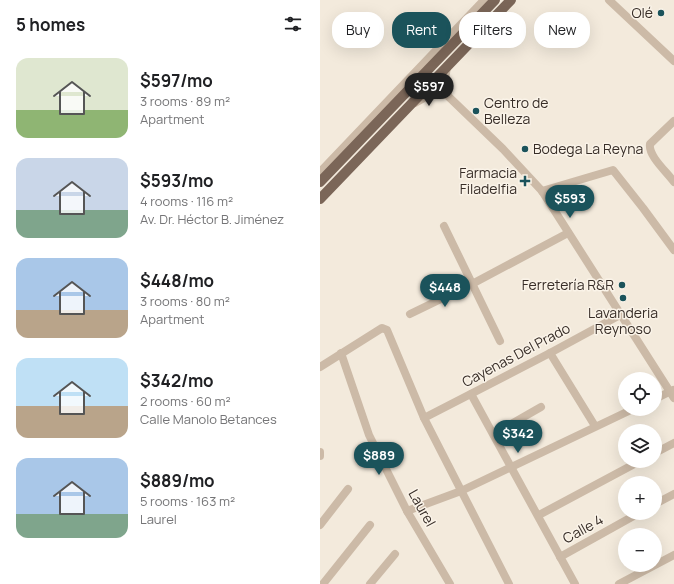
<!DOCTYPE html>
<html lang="en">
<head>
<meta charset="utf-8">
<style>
	:root { --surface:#fff; --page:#f6f6f6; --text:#202124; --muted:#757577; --accent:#1b535b }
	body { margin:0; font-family:Manrope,sans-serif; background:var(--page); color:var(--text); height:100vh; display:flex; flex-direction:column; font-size:15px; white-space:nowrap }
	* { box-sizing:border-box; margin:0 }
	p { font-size:13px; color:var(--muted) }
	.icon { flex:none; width:22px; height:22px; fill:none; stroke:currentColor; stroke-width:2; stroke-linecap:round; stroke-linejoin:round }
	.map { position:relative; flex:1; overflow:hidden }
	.details { display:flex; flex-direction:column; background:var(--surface); width:320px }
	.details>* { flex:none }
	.guide { position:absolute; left:12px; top:12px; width:282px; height:36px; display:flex; gap:8px }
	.buttons { position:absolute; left:298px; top:372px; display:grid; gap:8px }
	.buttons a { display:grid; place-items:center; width:44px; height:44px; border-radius:50%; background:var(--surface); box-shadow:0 4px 16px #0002; font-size:20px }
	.price { position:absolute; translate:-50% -34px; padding:0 9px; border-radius:14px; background:var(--accent); color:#fff; font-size:13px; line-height:26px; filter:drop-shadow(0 1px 2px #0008) }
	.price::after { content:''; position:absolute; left:50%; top:24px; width:12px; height:9px; margin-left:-6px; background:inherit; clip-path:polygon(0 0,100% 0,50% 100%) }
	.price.on { background:#222; color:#fff }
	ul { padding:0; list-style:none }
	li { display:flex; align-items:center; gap:12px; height:100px; padding:0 16px }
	li span { display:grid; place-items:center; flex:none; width:112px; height:80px; border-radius:12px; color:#555 }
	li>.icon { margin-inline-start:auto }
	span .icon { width:48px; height:48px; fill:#fffc; stroke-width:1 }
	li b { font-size:17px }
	h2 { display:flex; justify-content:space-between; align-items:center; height:48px; padding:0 16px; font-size:17px }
	.pill { padding:0 14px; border-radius:16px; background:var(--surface); box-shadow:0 4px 16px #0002; font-size:14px; line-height:36px }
	.pill.on { background:var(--accent); color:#fff }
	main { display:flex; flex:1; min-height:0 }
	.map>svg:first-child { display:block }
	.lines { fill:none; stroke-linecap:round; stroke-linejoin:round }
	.minor { stroke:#ccbaa7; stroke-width:8 }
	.major { stroke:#7b6658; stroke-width:10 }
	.poi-dot { fill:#1b535b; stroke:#faf3e8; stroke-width:1.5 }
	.labels { text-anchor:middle; stroke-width:3; stroke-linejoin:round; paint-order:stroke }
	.poi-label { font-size:14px; fill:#382e28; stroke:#faf3e8; text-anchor:end }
	.street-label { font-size:14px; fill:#382e28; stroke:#faf3e8 }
</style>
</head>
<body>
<main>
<section class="details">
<h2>5 homes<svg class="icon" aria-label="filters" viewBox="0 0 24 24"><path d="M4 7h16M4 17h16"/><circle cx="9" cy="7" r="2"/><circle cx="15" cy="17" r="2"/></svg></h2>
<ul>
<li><span style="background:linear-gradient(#dfe7d0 65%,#8fb573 0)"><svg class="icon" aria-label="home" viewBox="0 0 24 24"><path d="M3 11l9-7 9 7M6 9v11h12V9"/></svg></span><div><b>$597/mo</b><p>3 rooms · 89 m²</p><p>Apartment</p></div></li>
<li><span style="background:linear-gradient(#c9d6e8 65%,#7fa58c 0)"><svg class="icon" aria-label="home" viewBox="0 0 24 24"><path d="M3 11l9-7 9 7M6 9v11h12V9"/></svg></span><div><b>$593/mo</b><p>4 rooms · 116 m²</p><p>Av. Dr. Héctor B. Jiménez</p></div></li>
<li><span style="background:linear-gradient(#a9c7e8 65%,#b9a48a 0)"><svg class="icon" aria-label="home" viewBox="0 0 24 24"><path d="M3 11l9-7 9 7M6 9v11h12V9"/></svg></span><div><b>$448/mo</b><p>3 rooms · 80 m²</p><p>Apartment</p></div></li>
<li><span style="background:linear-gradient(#bfe0f5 60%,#b9a48a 0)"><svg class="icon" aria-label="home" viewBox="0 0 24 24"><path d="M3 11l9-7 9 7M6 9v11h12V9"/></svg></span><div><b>$342/mo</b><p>2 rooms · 60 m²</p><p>Calle Manolo Betances</p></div></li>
<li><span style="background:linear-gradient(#a9c7e8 70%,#7fa58c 0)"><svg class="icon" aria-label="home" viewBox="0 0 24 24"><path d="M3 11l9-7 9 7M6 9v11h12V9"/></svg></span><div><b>$889/mo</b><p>5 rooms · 163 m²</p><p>Laurel</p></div></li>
</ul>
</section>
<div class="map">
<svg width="354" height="584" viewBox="0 0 354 584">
	<rect width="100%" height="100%" fill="#f3eadc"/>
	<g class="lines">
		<g class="minor">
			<polyline points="289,0 354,61"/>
			<polyline points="105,74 183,149 222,191 354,398"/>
			<polyline points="95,103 111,94 128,95 125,79 127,67"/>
			<path d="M354 121 330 144C328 156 347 172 354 182"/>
			<polyline points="0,172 164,0"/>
			<polyline points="222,191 293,170 323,208 354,250"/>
			<polyline points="124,226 180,341"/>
			<polyline points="90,314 152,284 248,233"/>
			<polyline points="21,353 49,435 87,511 130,584"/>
			<polyline points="230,353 275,426"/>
			<polyline points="0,367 62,328 67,330 104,418 189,584"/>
			<polyline points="151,394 255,584"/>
			<polyline points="335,399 353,390"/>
			<polyline points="104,418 230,353 300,315"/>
			<polyline points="174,434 221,407"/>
			<polyline points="0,452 0,456"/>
			<polyline points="335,453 354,443"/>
			<polyline points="335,504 354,494"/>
			<polyline points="87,511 141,491 313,409"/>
			<polyline points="219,515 320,461"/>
			<polyline points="0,525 28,489"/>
			<polyline points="240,557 319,513"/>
			<polyline points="3,584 50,525"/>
			<polyline points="50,584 75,554"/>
			<polyline points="299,584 354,555"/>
		</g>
		<g class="major">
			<polyline points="0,182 175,0"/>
			<polyline points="0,199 191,0"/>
		</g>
	</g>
	<g class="poi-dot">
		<circle cx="341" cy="13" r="4"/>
		<circle cx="156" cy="111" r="4"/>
		<circle cx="205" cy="149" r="4"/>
		<path d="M203 175h4v4h4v4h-4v4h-4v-4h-4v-4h4z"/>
		<circle cx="302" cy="285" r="4"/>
		<circle cx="303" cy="298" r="4"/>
	</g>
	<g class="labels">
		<g class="poi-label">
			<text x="333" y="18">Olé</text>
			<text x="164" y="108" text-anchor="start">Centro de<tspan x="164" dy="16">Belleza</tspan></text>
			<text x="213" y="154" text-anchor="start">Bodega La Reyna</text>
			<text x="197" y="178">Farmacia<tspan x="197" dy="16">Filadelfia</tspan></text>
			<text x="294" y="290">Ferretería R&amp;R</text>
			<text x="303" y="318" text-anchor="middle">Lavanderia<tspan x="303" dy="16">Reynoso</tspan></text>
		</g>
		<g class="street-label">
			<text transform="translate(196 355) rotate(-28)" y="5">Cayenas Del Prado</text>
			<text transform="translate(102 508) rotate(61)" y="5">Laurel</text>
			<text transform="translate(263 529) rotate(-29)" y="5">Calle 4</text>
		</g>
	</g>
</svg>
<div class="buttons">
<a><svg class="icon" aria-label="locate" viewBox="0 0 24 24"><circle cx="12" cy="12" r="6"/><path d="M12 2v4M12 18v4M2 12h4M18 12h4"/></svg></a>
<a><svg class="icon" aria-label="layers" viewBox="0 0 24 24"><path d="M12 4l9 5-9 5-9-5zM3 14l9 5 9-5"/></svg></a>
<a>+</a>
<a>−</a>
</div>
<b class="price on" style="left:109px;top:107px">$597</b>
<b class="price" style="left:250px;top:219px">$593</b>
<b class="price" style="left:125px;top:308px">$448</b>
<b class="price" style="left:198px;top:454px">$342</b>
<b class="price" style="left:59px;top:476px">$889</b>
<div class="guide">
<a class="pill">Buy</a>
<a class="pill on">Rent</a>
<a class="pill">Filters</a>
<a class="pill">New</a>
</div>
</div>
</main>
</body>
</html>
